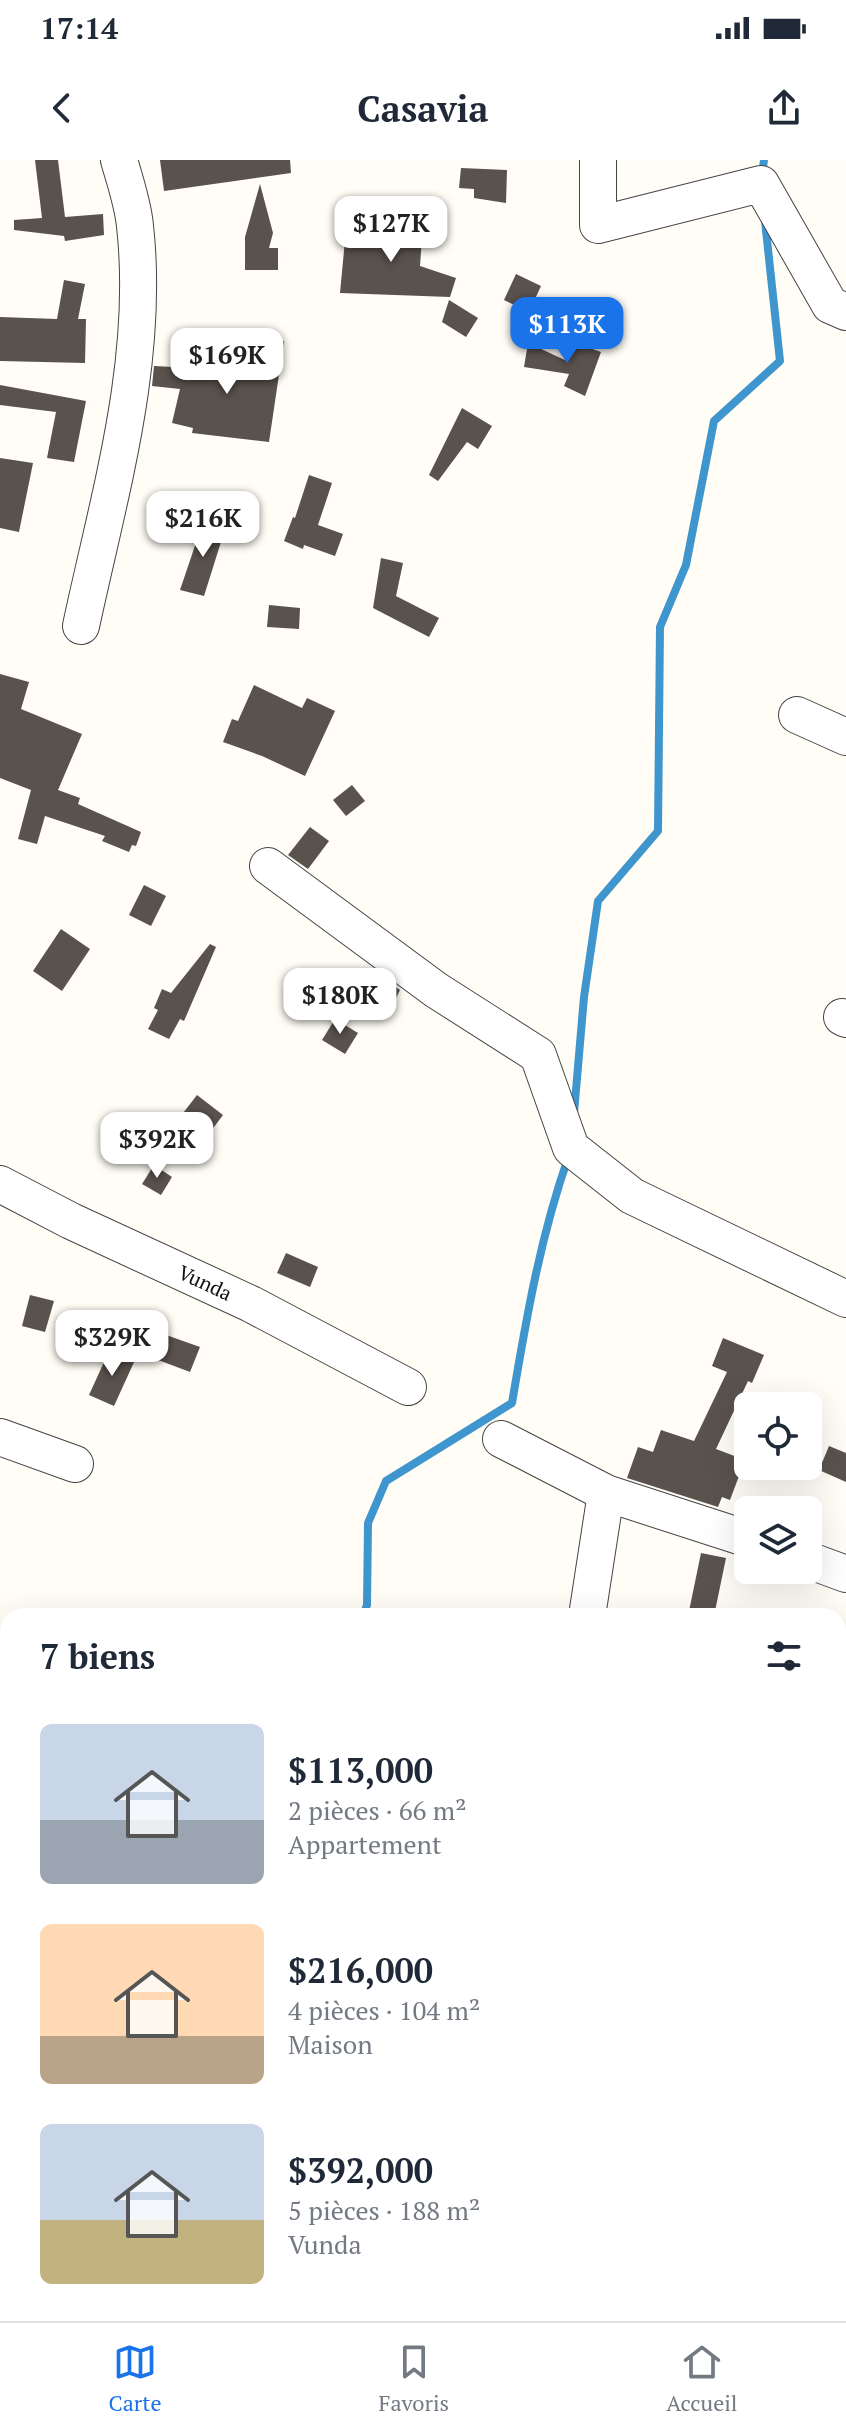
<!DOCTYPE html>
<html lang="fr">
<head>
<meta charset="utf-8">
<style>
	:root { --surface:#fff; --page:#f6f6f7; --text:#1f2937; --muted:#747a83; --line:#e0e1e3; --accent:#1a73e8 }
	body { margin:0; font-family:"PT Serif",serif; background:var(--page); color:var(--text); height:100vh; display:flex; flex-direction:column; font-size:30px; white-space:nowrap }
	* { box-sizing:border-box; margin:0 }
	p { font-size:26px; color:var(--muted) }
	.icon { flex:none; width:44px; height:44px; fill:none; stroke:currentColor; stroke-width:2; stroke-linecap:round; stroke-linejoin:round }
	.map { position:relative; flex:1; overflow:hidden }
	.side { position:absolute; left:0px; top:1448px; width:846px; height:714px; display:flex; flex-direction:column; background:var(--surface); border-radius:24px 24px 0 0; box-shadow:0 8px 32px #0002 }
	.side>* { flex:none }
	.fabs { position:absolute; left:734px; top:1232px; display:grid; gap:16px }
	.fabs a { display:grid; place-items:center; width:88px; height:88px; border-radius:12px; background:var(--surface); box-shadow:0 8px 32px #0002; font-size:40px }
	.price { position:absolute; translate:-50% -68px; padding:0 18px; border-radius:16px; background:#fff; color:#222; font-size:26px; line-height:52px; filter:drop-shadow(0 2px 4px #0008) }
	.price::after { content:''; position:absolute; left:50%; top:48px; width:24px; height:18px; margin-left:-12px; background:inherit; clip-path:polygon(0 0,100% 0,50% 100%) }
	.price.active { background:var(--accent); color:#fff }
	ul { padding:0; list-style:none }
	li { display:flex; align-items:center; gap:24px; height:200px; padding:0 40px }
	li span { display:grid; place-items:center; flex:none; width:224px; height:160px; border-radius:12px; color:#555 }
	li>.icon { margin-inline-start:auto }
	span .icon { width:96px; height:96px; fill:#fffc; stroke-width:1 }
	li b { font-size:34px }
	h2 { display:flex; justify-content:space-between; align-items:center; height:96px; padding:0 40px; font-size:34px }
	.status { display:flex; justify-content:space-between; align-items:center; height:56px; padding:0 40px; background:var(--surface); direction:ltr }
	.status svg { height:22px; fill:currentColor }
	header { display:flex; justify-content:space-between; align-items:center; height:104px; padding:0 40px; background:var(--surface); font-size:36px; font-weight:700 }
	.tabs { display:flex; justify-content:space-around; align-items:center; height:112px; border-top:2px solid var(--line); background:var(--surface); font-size:22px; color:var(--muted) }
	.tabs a { display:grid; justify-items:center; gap:4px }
	.tabs .active { color:var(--accent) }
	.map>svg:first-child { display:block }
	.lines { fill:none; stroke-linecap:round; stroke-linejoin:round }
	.stream { stroke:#3f96cf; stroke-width:8 }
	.building { fill:#5a524d }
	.minor-casing { stroke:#444; stroke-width:38 }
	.minor { stroke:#fff; stroke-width:36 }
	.labels { text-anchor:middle; stroke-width:8; stroke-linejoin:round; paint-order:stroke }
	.street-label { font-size:20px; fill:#111; stroke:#fff }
</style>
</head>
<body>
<div class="status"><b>17:14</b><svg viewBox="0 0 49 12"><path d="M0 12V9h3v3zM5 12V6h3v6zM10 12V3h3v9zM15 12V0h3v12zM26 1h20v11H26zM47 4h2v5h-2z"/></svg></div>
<header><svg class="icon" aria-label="back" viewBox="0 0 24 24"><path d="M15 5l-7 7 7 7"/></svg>Casavia<svg class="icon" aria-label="share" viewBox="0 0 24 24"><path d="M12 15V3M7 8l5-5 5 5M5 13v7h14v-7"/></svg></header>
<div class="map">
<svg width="846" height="2161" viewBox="0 0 846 2161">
	<rect width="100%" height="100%" fill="#fffdf5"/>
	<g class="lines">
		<g class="stream">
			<polyline points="762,15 764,0"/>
			<polyline points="574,953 584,837 598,741 658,671 660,467 686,405 714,261 780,201 765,61"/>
			<path d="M363 1456 367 1445 368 1363 386 1321 512 1243C526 1160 540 1078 568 998"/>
			<polyline points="0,2110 8,2103"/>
		</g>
	</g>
	<g class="building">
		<polygon points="35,0 58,0 65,57 103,54 104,75 65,81 64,76 14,70 14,60 42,58"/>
		<polygon points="160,0 290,0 291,13 164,31"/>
		<polygon points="461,8 507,10 506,43 474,38 474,29 459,28"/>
		<polygon points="260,24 273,73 269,88 278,88 278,110 245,110 245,77"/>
		<polygon points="380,60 423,63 420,106 456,118 450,137 340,133 345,80 380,72"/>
		<polygon points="516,114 541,126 529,152 504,140"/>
		<polygon points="64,120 85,124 78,159 86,159 85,203 0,201 0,157 57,159"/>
		<polygon points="449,140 478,158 466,177 442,162"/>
		<polygon points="258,178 284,181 269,282 192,273 193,268 172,263 180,229 152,226 154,206 213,209 213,213 253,218"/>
		<polygon points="572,182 601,192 585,236 564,226 569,214 524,207 528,183 565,200"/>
		<polygon points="0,225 86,241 74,302 47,298 56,252 0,245"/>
		<polygon points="462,248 492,266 478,289 467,282 438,321 429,315"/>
		<polygon points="0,298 33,303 19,372 0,368"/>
		<polygon points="309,315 332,323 318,365 343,374 335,396 304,385 303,389 284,381 293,357 295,358"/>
		<polygon points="203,362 226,366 204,436 180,430"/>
		<polygon points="381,398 403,403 396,436 439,458 429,477 373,448"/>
		<polygon points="269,445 300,448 299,469 267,467"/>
		<polygon points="0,514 29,522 21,549 82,574 58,630 80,638 78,644 141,672 136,686 132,685 129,692 102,681 105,676 45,656 37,684 18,679 31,630 0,618"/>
		<polygon points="254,525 302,548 307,538 335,551 305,616 262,596 223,582 232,559 238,561"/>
		<polygon points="352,625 365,641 346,656 333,640"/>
		<polygon points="310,667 329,681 308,709 288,695"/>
		<polygon points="144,725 166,736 151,766 129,755"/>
		<polygon points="61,769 90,789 62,831 33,811"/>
		<polygon points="210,784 216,787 184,861 180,859 169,879 148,869 158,850 154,848 162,829 171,833"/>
		<polygon points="377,813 400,830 387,856 362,844"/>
		<polygon points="335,859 358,873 345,894 322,880"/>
		<polygon points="197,935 223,955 196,991 170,970"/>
		<polygon points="154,1005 172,1017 161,1035 142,1024"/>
		<polygon points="286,1093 318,1107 310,1127 277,1113"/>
		<polygon points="30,1135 54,1141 45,1172 22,1166"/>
		<polygon points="155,1171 200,1187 190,1212 145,1195"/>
		<polygon points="723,1178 764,1195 752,1223 748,1221 716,1289 745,1300 730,1340 722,1337 718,1347 627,1318 638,1287 653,1292 661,1270 694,1281 727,1212 712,1206"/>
		<polygon points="110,1189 135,1200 114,1246 89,1235"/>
		<polygon points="829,1286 846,1293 846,1322 819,1310"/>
		<polygon points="701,1393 726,1398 714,1456 688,1456"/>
	</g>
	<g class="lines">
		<g class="minor-casing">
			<g id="minor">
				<polyline points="598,0 598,65 761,24 830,145 846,152"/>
				<path d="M81 466C109 335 150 201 135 66 133 44 125 21 119 0"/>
				<polyline points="797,555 846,577"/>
				<polyline points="268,706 436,830 538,895 571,988 632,1036 846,1139"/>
				<polyline points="842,857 846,859"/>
				<polyline points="0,1024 71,1061 251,1144 408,1227"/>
				<polyline points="0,1277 75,1304"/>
				<polyline points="501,1279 606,1333 748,1379"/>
				<polyline points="808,1400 846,1414"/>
				<polyline points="587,1456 606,1333"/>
				<polyline points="838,1646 846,1650"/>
				<polyline points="0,1744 8,1750"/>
				<polyline points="838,1883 846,1886"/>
				<polyline points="838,2077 846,2081"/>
				<polyline points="788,2161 791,2154"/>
			</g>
		</g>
		<use href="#minor" class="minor"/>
	</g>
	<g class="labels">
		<g class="street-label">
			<text transform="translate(205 1123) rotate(25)" y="7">Vunda</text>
		</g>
	</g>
</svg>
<div class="fabs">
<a><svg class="icon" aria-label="locate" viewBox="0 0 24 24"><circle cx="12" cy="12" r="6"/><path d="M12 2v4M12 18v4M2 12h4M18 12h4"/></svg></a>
<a><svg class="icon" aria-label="layers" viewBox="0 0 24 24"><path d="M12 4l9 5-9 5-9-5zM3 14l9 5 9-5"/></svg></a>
</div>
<b class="price" style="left:391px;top:104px">$127K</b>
<b class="price active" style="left:567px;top:205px">$113K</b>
<b class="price" style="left:227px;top:236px">$169K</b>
<b class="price" style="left:203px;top:399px">$216K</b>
<b class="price" style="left:340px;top:876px">$180K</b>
<b class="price" style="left:157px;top:1020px">$392K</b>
<b class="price" style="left:112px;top:1218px">$329K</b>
<section class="side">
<h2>7 biens<svg class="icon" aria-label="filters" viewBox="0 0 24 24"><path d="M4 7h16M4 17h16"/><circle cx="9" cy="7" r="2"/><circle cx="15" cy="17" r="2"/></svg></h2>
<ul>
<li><span style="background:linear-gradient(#c9d6e8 60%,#9aa5b1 0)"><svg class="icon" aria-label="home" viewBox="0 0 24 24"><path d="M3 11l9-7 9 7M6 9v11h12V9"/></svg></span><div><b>$113,000</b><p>2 pièces · 66 m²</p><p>Appartement</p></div></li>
<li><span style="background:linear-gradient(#ffd9b3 70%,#b9a48a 0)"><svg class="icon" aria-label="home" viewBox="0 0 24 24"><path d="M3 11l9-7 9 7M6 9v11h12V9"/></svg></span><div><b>$216,000</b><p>4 pièces · 104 m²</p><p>Maison</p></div></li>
<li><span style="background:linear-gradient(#c9d6e8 60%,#c2b280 0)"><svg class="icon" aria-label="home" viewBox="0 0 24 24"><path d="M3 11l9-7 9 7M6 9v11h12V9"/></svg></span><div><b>$392,000</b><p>5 pièces · 188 m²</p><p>Vunda</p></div></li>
</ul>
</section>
</div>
<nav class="tabs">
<a class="active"><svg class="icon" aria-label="map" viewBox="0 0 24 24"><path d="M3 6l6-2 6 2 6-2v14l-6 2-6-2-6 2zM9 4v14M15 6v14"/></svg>Carte</a>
<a><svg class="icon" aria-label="saved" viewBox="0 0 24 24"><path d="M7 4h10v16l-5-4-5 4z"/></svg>Favoris</a>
<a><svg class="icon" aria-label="home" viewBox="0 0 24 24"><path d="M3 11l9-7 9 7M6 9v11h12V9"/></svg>Accueil</a>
</nav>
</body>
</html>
